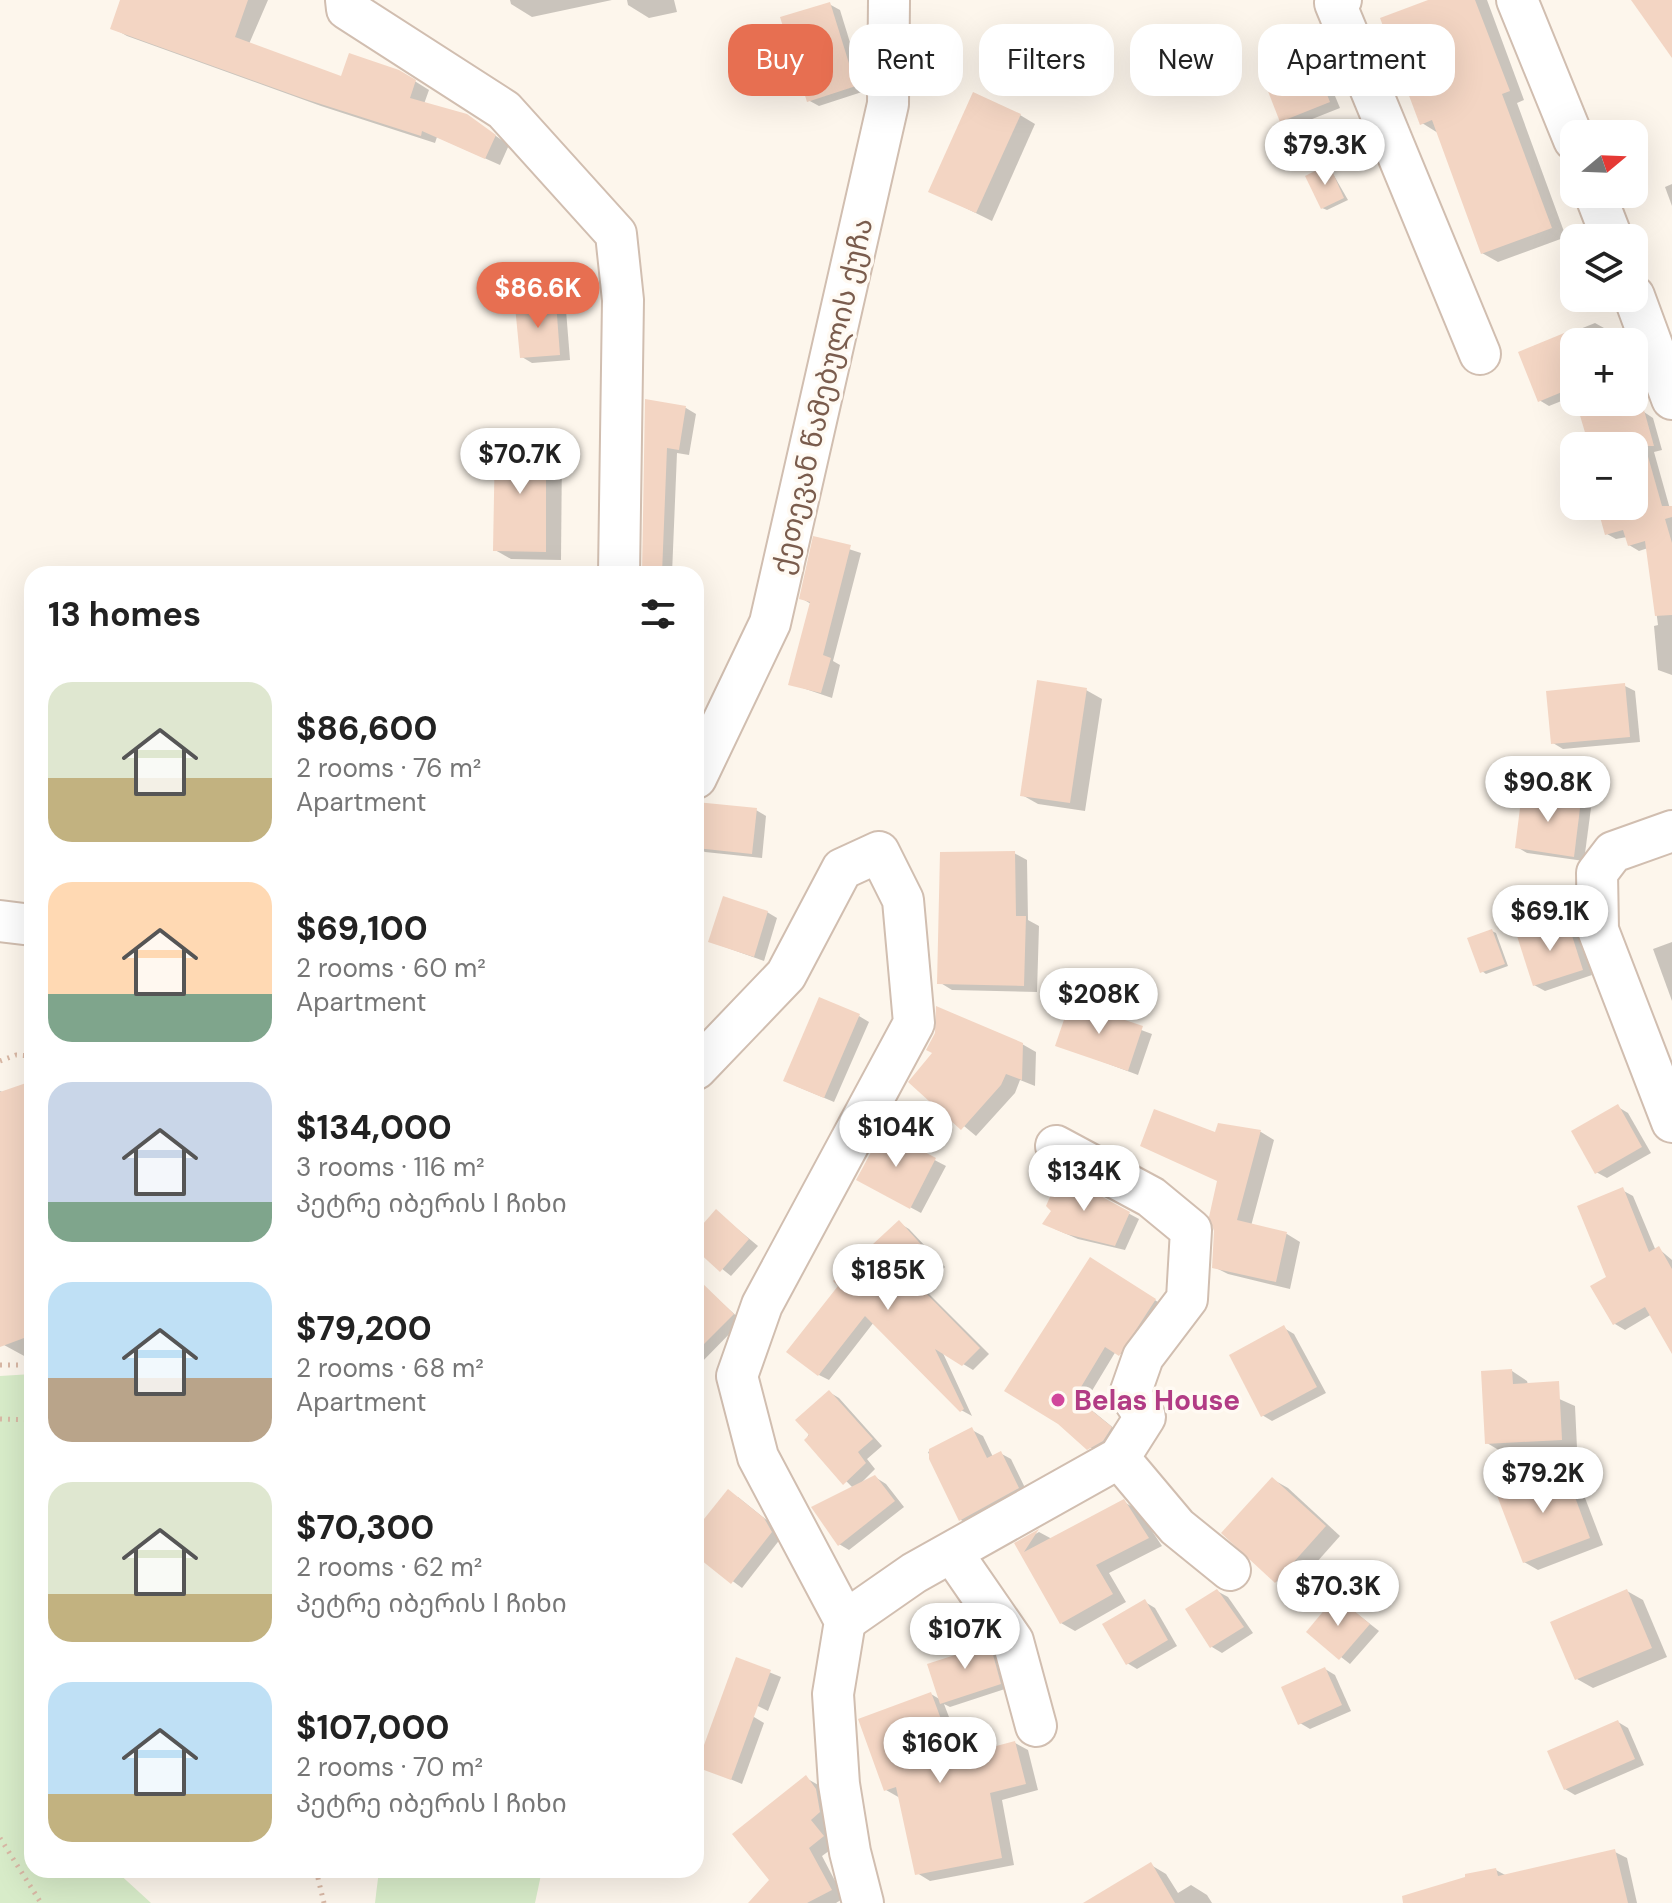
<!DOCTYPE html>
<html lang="en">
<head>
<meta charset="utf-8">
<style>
	:root { --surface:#fff; --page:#f2f2f2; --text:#222; --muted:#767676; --accent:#e76f51 }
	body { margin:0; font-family:"DM Sans","Noto Sans Georgian",sans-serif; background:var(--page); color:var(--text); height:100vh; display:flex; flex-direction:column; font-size:30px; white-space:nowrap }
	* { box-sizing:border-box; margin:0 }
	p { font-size:26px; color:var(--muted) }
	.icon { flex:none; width:44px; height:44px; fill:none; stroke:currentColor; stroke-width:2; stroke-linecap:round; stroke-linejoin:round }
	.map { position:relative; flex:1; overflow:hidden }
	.drawer { position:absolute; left:24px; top:566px; width:680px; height:1312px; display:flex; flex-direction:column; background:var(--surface); border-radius:24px; box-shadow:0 8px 32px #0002 }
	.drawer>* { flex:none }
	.guide { position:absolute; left:728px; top:24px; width:760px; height:72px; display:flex; gap:16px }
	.needle { width:52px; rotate:71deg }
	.controls { position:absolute; left:1560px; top:120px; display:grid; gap:16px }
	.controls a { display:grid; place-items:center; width:88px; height:88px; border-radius:16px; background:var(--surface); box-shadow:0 8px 32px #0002; font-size:40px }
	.price { position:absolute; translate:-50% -68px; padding:0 18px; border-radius:28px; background:#fff; color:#222; font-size:26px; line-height:52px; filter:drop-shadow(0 2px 4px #0008) }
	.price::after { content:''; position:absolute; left:50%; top:48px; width:24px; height:18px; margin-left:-12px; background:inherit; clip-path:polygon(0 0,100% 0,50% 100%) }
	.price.current { background:var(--accent); color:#fff }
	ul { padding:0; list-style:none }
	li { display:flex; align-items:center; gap:24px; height:200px; padding:0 24px }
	li span { display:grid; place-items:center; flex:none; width:224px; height:160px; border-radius:24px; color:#555 }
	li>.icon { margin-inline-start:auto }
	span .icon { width:96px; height:96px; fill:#fffc; stroke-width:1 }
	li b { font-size:34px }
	h2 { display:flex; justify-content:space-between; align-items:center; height:96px; padding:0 24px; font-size:34px }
	.pill { padding:0 28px; border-radius:24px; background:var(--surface); box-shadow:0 8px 32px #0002; font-size:28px; line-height:72px }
	.pill.current { background:var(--accent); color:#fff }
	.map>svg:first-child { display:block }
	.green { fill:#d8ecc9 }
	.shadow { fill:#0003 }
	.building { fill:#f3d5c3 }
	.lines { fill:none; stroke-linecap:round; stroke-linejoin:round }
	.minor-casing { stroke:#d1beb0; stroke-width:44 }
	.path { stroke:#d9b8a5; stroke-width:5; stroke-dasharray:2 6; stroke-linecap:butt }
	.minor { stroke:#fff; stroke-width:40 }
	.hotel-dot { fill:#d1479c; stroke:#fffaf3; stroke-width:3 }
	.labels { text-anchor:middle; stroke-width:7; stroke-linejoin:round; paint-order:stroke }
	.street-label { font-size:28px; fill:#7a5c4d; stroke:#fffaf3 }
	.hotel-label { font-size:28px; font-weight:bold; fill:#b23c85; stroke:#fffaf3; text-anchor:start }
</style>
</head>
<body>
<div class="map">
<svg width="1672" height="1903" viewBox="0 0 1672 1903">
	<rect width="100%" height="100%" fill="#fdf6ec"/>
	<g class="green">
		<polygon points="32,1374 32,1870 115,1870 151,1903 0,1903 0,1376"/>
		<polygon points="379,1870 542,1870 535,1903 375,1903"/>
	</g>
	<g class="shadow">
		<polygon points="123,0 268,0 249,44 343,78 413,80 429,90 424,104 467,116 509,145 500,165 437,137 435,143 321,106 127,36 113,28"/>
		<polygon points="510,0 612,0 532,17 511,4"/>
		<polygon points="627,0 674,0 677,12 649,18 628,5"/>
		<polygon points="1433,0 1487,0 1524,100 1517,103 1566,237 1498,262 1482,253 1438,133 1422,123"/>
		<polygon points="829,4 840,10 865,91 819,106 808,100"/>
		<polygon points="1310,54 1320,60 1340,108 1292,127 1282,121"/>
		<polygon points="1020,115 1035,124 992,221 931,191"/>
		<polygon points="1329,167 1348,200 1327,210 1322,208"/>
		<polygon points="1672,184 1672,206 1665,187"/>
		<polygon points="555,304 566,310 570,360 532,363 522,357"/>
		<polygon points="1595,323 1604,328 1610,342 1574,342 1574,396 1549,406 1539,400 1520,353"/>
		<polygon points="647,401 686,408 696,414 689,455 677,453 672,574 644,574"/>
		<polygon points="1578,402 1634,402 1638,413 1644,412 1653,418 1662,450 1654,452 1672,516 1672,675 1658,670 1654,626 1658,625 1648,548 1639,551 1629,545 1627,537 1616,539 1607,534 1599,506 1634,506 1634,446 1591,446"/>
		<polygon points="546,443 562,452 561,560 511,559 495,550"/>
		<polygon points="815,538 861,553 833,661 840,665 832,698 791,684 811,604 801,598"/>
		<polygon points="1625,686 1635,691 1640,742 1563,749 1553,743"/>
		<polygon points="1086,690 1102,699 1085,811 1038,804 1022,795"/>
		<polygon points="1524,794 1581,802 1591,808 1584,861 1527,853 1517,847"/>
		<polygon points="756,810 766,816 762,858 705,852 696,847 696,830"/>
		<polygon points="1014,853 1027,860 1028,920 1039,926 1037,992 952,990 939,982"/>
		<polygon points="767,912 777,918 764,961 711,942"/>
		<polygon points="1567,922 1577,928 1592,975 1545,991 1534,985"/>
		<polygon points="1492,931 1496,933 1508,966 1486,974 1482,971"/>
		<polygon points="1672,942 1672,1001 1653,949"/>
		<polygon points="1071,1004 1152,1034 1138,1075 1058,1045"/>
		<polygon points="859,1016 869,1022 834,1102 796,1086"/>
		<polygon points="1022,1044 1036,1052 1035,1086 1020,1080 1015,1093 976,1136 911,1082"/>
		<polygon points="32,1083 32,1355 26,1357 4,1345 0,1333 0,1091 5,1093"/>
		<polygon points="1618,1107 1628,1113 1651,1153 1607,1178 1596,1172"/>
		<polygon points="1219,1125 1261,1132 1274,1140 1251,1226 1287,1234 1300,1242 1290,1289 1228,1274 1214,1267 1219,1181 1216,1135"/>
		<polygon points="883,1133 946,1166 921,1213 858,1179"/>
		<polygon points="1061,1177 1139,1219 1125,1250 1078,1239 1055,1229 1054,1211"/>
		<polygon points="1622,1190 1633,1196 1656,1251 1659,1249 1672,1260 1672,1328 1652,1314 1625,1330 1615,1324 1609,1277"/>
		<polygon points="717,1212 758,1246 731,1276 696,1248 696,1235"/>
		<polygon points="899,1223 909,1229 945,1267 923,1288 989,1354 973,1370 942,1351 972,1416 961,1410 874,1322 829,1380 819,1375 840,1286"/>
		<polygon points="1101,1265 1161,1304 1130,1360 1116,1351 1084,1404 1121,1434 1099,1454 1059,1422"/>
		<polygon points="700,1283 742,1321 696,1368 696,1288"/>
		<polygon points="1284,1328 1294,1334 1326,1393 1272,1421 1262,1415"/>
		<polygon points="1512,1371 1527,1381 1528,1385 1575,1406 1577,1448 1502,1452 1487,1443"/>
		<polygon points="829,1392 839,1398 882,1446 867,1459 875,1469 860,1484 875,1477 886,1484 904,1507 849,1550 839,1544 853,1488 806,1440"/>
		<polygon points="972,1430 983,1436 993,1457 1000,1453 1011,1459 1028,1494 971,1526 961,1520 928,1452"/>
		<polygon points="1564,1469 1577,1477 1603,1545 1538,1570 1524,1562"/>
		<polygon points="1272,1479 1288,1488 1340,1536 1292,1590 1276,1581"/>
		<polygon points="738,1497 774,1526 781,1538 742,1588 696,1554 696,1532"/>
		<polygon points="1124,1502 1138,1510 1162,1546 1109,1573 1126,1602 1075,1631 1061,1623 1017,1544 1039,1532 1052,1539"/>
		<polygon points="1217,1591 1228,1597 1253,1633 1222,1653 1212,1647"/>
		<polygon points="1627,1591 1643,1600 1667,1657 1593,1688 1577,1679"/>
		<polygon points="1337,1598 1379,1631 1350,1664 1309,1632"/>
		<polygon points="1145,1602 1155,1608 1177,1646 1137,1669 1127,1663"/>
		<polygon points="980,1636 989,1641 1000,1657 1008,1688 950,1707 944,1704 964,1756 1015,1743 1028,1750 1038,1790 1002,1800 1014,1865 930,1881 917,1873 900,1798 886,1790 931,1694 941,1700 961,1655"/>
		<polygon points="737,1659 781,1677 768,1711 737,1696"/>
		<polygon points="1325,1669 1335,1675 1351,1711 1310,1729 1300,1723"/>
		<polygon points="718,1712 754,1717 764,1723 742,1784 699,1766"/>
		<polygon points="1618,1722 1628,1728 1644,1765 1575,1795 1565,1789"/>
		<polygon points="806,1778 820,1786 834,1820 824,1828 837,1845 822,1856 844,1898 836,1903 765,1903"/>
		<polygon points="1615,1852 1627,1858 1637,1903 1405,1903 1496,1870 1507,1876"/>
		<polygon points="1151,1865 1166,1874 1178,1893 1191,1885 1207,1895 1212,1903 1093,1903"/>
	</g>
	<g class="building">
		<polygon points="120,0 248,0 235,37 341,76 349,53 399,70 416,80 410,98 467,114 496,135 485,159 422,131 421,136 305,99 110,29"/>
		<polygon points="1428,0 1475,0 1510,91 1502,94 1552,228 1481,254 1432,120 1420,125 1380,18"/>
		<polygon points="1631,0 1672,0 1672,58"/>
		<polygon points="830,2 856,86 807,102 780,17"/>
		<polygon points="1310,52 1330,102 1280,122 1260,71"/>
		<polygon points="973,92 1021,114 976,213 928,192"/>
		<polygon points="1329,164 1344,198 1321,209 1305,176"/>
		<polygon points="556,302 560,355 520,358 515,306"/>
		<polygon points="1574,329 1574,387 1538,402 1518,352"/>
		<polygon points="645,399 686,406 679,450 667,448 662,574 642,574"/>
		<polygon points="1576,402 1628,402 1631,413 1644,410 1654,446 1645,446 1662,506 1672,506 1672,517 1665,519 1672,543 1672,615 1655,616 1645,541 1628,546 1623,530 1605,535 1597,506 1634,506 1634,446 1589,446"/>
		<polygon points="495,440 546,441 546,552 493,551"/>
		<polygon points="813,536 851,545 823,655 831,658 821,693 788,685 810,602 799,599"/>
		<polygon points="1037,680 1087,688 1070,803 1020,796"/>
		<polygon points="1625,683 1630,737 1551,744 1546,691"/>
		<polygon points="1522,792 1581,800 1574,857 1515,848"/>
		<polygon points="696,802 757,808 752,854 696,848"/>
		<polygon points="1015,851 1016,916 1026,916 1024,986 937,984 940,852"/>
		<polygon points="723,896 768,911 754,957 708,942"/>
		<polygon points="1567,920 1583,970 1533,986 1517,936"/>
		<polygon points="1492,929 1505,964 1480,973 1467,938"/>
		<polygon points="819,997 860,1014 824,1098 783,1081"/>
		<polygon points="1069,1005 1080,1005 1143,1026 1128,1071 1055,1046"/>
		<polygon points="936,1006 1023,1043 1022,1080 1006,1074 1001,1085 961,1130 908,1082 932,1053 926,1050 935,1033"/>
		<polygon points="32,1081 32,1335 0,1347 0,1092"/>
		<polygon points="1618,1104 1642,1147 1595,1174 1571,1131"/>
		<polygon points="1154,1109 1215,1132 1218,1123 1261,1130 1237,1220 1287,1232 1276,1282 1212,1268 1214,1231 1209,1217 1217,1181 1140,1146"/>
		<polygon points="883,1130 936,1158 910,1209 856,1180"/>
		<polygon points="1060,1174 1130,1212 1115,1246 1066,1234 1042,1224 1051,1211 1046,1206"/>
		<polygon points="1623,1187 1649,1252 1659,1246 1672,1269 1672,1354 1645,1307 1613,1325 1590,1286 1606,1277 1577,1206"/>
		<polygon points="716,1209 749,1239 720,1272 696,1250 696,1232"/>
		<polygon points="899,1220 936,1261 914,1281 980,1348 962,1366 935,1349 964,1409 960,1412 865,1316 818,1376 786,1352 838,1286 833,1281"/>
		<polygon points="1090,1257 1156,1299 1119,1356 1105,1347 1075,1397 1112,1427 1103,1441 1087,1450 1058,1424 1004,1391"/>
		<polygon points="696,1277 734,1314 696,1352"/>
		<polygon points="1284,1325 1317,1387 1261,1417 1229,1355"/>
		<polygon points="1512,1369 1513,1384 1559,1381 1562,1440 1485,1444 1481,1371"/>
		<polygon points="829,1390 873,1439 858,1452 866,1463 843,1485 804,1440 809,1435 795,1420"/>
		<polygon points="972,1427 987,1458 1001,1451 1019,1488 959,1521 929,1459 929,1449"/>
		<polygon points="1564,1467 1590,1538 1523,1563 1496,1493"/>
		<polygon points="875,1475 895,1501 838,1546 811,1507"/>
		<polygon points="1272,1477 1326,1526 1275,1583 1221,1533"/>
		<polygon points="728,1489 764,1518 772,1532 731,1584 696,1556 696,1529"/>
		<polygon points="1124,1499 1149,1538 1096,1565 1113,1594 1060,1624 1014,1543 1039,1529 1024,1552"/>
		<polygon points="1217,1589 1244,1627 1210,1648 1185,1609"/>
		<polygon points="1627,1589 1652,1648 1575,1680 1550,1622"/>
		<polygon points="1336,1596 1370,1624 1339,1660 1306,1632"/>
		<polygon points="1145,1599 1168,1640 1126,1665 1102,1624"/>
		<polygon points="980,1634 992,1651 1001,1684 940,1704 927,1664 958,1654 954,1643"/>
		<polygon points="736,1657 771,1670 731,1780 696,1767"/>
		<polygon points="1325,1667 1342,1705 1298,1725 1281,1687"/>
		<polygon points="931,1692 955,1757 1015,1741 1026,1784 990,1793 1002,1858 915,1875 896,1787 884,1791 858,1719"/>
		<polygon points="1618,1720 1635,1759 1564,1790 1547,1751"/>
		<polygon points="806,1775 816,1789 820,1812 811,1820 824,1836 809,1848 832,1890 807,1903 748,1903 769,1880 732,1834"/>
		<polygon points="1615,1849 1628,1903 1403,1903 1402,1896 1465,1877 1465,1874 1496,1868 1498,1876"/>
		<polygon points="1151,1862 1175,1903 1083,1903"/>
	</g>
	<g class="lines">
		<g class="minor-casing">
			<g id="minor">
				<polyline points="346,0 347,9 504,110 616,234 623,300 619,574"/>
				<polyline points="1341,0 1335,3 1480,354"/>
				<polyline points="1517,0 1574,140"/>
				<polyline points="1595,194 1612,238"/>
				<polyline points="1634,296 1672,399"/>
				<polyline points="696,778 770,623 888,104 889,0"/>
				<polyline points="1672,831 1613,852 1597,873 1598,930 1672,1122"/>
				<polyline points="0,921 32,925"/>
				<polyline points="696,1069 786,975 842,869 879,852 903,900 914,1023 762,1305 737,1376 758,1457 845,1621 833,1694 839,1784 850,1852 863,1903"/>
				<polyline points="1119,1458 1177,1527 1230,1570"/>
				<polyline points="953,1554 1013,1641 1036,1726"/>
				<polyline points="845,1621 914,1573 1119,1458 1145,1417 1130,1394 1143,1357 1187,1299 1191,1230 1151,1197 1056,1146"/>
			</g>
		</g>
		<g class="path">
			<polyline points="0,1061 16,1055 32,1056"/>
			<polyline points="0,1365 32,1365"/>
			<polyline points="0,1419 32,1420"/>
			<polyline points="0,1838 41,1903"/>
			<polyline points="316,1870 324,1903"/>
		</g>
		<use href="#minor" class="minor"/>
	</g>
	<circle class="hotel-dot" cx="1058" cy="1400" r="8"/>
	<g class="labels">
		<g class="street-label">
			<text transform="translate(822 396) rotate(-77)" y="10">ქეთევან წამებულის ქუჩა</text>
		</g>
		<g class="hotel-label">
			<text x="1074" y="1410">Belas House</text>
		</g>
	</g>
</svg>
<div class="controls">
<a><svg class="needle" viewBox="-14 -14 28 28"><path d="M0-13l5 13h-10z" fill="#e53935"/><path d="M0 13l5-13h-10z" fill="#767676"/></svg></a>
<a><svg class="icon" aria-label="layers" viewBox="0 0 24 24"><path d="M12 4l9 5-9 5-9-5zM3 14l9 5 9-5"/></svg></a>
<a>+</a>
<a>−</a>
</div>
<b class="price" style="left:1325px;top:187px">$79.3K</b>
<b class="price current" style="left:538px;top:330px">$86.6K</b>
<b class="price" style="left:520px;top:496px">$70.7K</b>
<b class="price" style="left:1548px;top:824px">$90.8K</b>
<b class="price" style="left:1550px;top:953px">$69.1K</b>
<b class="price" style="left:1099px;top:1036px">$208K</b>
<b class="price" style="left:896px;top:1169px">$104K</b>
<b class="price" style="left:1084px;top:1213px">$134K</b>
<b class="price" style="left:888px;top:1312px">$185K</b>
<b class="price" style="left:1543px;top:1515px">$79.2K</b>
<b class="price" style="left:1338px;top:1628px">$70.3K</b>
<b class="price" style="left:965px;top:1671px">$107K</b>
<b class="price" style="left:940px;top:1785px">$160K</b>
<div class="guide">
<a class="pill current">Buy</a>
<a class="pill">Rent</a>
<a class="pill">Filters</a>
<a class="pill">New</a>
<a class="pill">Apartment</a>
</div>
<section class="drawer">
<h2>13 homes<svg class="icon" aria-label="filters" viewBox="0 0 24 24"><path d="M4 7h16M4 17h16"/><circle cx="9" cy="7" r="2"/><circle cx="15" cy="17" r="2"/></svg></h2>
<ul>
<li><span style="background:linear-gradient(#dfe7d0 60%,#c2b280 0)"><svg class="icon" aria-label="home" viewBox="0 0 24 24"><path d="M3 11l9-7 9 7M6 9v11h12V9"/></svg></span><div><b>$86,600</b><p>2 rooms · 76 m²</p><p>Apartment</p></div></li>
<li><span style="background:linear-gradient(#ffd9b3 70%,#7fa58c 0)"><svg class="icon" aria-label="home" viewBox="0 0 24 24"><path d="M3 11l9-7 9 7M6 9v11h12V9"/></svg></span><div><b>$69,100</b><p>2 rooms · 60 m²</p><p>Apartment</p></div></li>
<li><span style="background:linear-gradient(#c9d6e8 75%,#7fa58c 0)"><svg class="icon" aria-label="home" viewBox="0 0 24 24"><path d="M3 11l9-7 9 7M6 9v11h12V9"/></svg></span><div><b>$134,000</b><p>3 rooms · 116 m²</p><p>პეტრე იბერის I ჩიხი</p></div></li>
<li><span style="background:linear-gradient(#bfe0f5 60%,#b9a48a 0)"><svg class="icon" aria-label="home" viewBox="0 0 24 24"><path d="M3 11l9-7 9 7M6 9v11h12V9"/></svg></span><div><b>$79,200</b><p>2 rooms · 68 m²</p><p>Apartment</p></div></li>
<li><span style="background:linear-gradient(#dfe7d0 70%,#c2b280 0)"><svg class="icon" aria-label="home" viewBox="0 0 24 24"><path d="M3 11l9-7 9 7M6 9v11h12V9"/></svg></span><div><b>$70,300</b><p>2 rooms · 62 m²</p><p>პეტრე იბერის I ჩიხი</p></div></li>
<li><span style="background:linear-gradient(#bfe0f5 70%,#c2b280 0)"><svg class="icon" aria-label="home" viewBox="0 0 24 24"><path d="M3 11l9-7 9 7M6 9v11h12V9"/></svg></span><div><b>$107,000</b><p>2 rooms · 70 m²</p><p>პეტრე იბერის I ჩიხი</p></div></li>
</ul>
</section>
</div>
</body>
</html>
